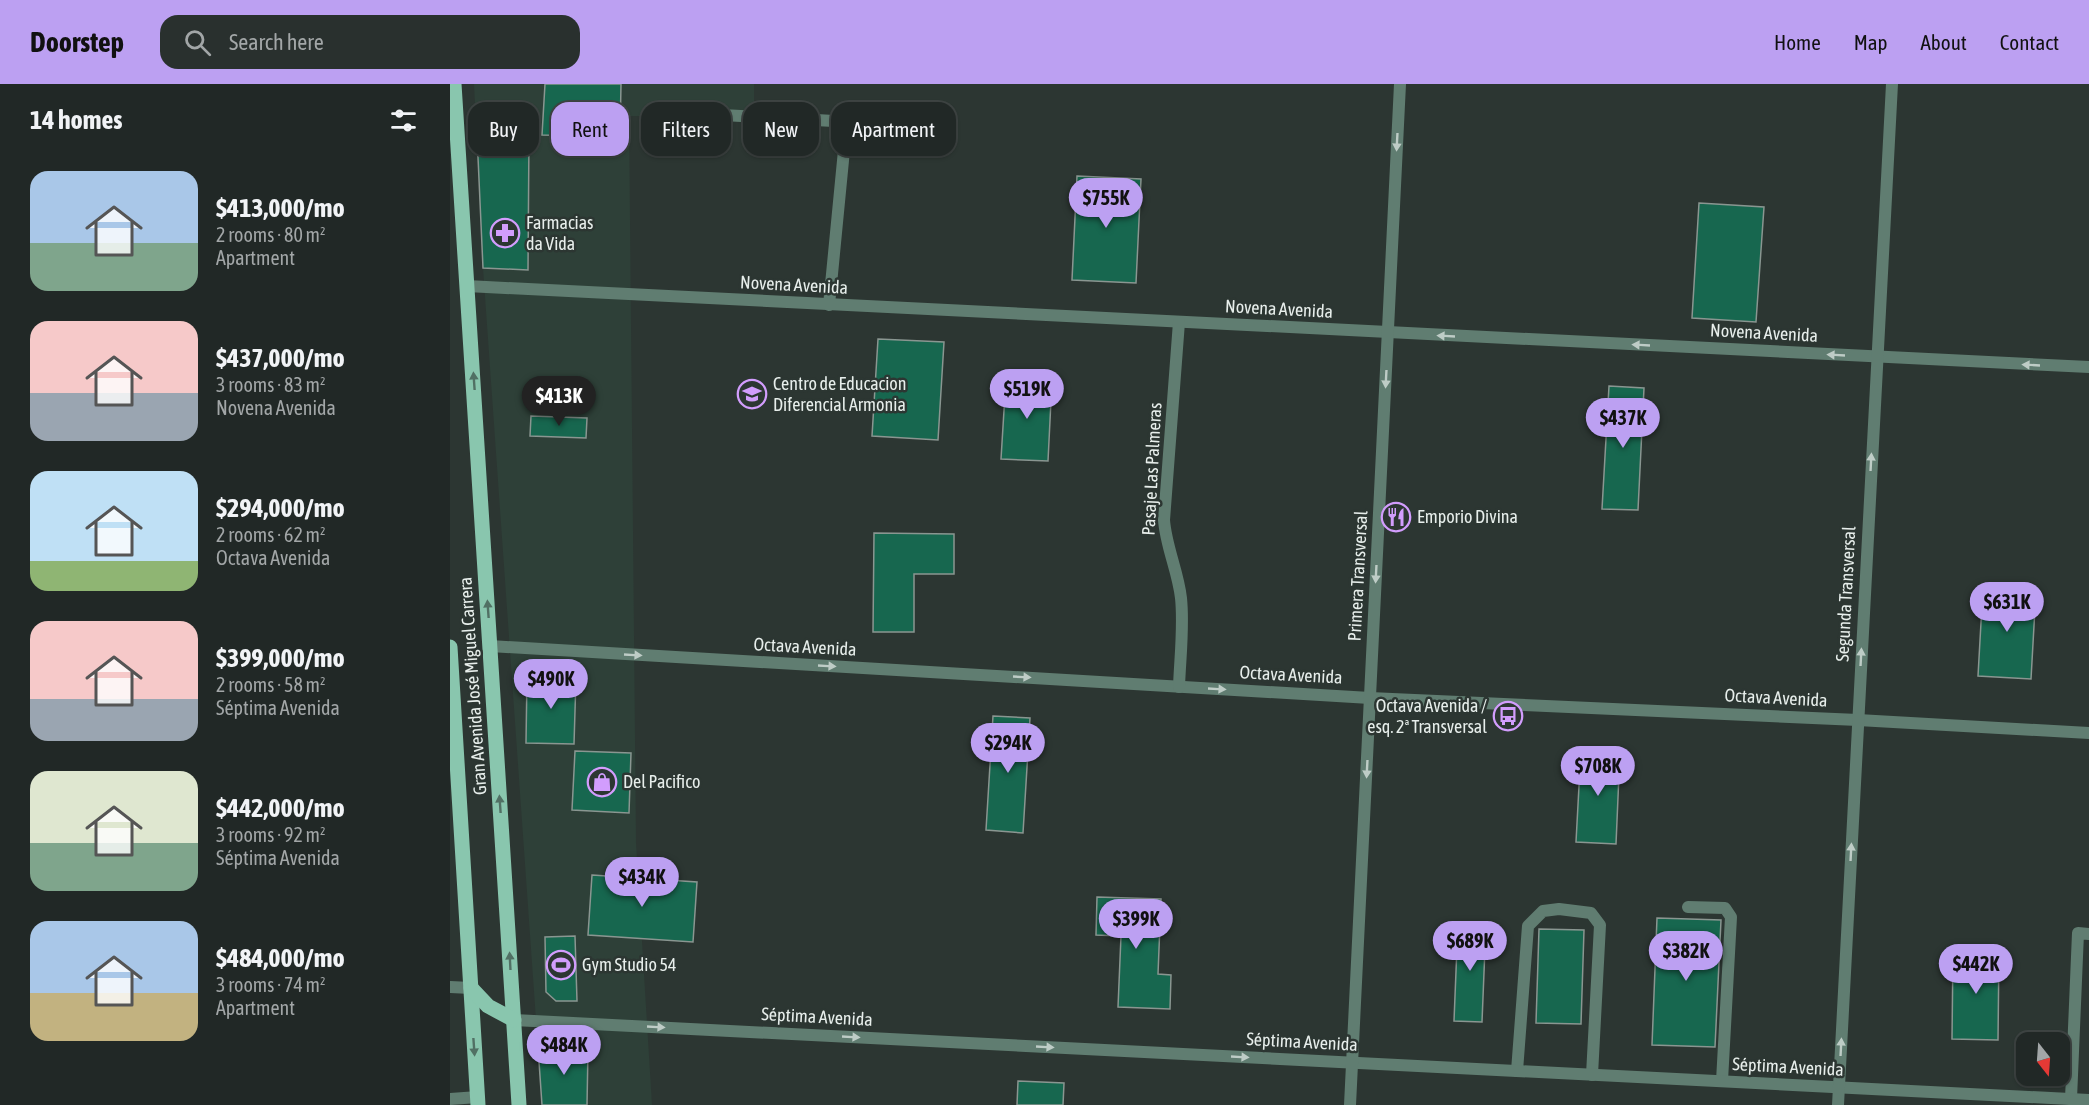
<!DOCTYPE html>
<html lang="en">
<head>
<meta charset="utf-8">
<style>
	:root { --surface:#212826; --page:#29302e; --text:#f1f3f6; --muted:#a2a6a7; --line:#3e4443; --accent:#bca0f2 }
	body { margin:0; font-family:"Asap Condensed",sans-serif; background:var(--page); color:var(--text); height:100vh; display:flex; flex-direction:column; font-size:22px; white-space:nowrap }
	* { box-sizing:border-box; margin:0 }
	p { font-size:20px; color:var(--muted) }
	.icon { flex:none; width:33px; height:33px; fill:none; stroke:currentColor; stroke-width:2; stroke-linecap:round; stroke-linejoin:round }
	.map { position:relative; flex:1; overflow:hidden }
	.panel { display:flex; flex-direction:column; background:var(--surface); width:450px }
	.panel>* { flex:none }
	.banner { position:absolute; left:18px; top:18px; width:570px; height:54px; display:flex; gap:12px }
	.needle { width:39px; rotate:163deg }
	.buttons { position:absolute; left:1566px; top:948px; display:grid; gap:12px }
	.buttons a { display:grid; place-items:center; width:54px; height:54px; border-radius:12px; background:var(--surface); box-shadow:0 2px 4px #0004,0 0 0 2px var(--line); font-size:30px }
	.price { position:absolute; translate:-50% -51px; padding:0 14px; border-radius:21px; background:var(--accent); color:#111; font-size:20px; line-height:39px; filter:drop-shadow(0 2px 3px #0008) }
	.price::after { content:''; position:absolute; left:50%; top:36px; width:18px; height:14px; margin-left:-9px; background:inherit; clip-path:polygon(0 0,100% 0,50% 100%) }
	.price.selected { background:#222; color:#fff }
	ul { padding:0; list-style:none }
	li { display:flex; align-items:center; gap:18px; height:150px; padding:0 30px }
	li span { display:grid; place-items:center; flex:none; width:168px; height:120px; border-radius:18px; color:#555 }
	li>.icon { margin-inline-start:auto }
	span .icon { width:72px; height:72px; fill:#fffc; stroke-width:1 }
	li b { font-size:26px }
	h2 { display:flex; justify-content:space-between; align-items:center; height:72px; padding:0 30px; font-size:26px }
	.chip { padding:0 21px; border-radius:18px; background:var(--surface); box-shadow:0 2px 4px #0004,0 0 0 2px var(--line); font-size:21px; line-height:54px }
	.chip.selected { background:var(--accent); color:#111 }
	header { display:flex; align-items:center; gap:36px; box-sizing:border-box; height:84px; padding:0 30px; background:var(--accent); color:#111 }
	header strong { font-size:28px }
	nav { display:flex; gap:33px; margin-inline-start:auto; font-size:21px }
	.search { width:420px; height:54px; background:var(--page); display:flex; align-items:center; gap:15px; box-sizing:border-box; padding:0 21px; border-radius:18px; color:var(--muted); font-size:22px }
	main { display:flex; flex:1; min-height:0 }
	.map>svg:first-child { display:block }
	.built { fill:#2e4038 }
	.building { fill:#17674f; stroke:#8a9691; stroke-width:1.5 }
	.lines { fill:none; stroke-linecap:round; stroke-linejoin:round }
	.service { stroke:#607d71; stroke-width:12 }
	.minor { stroke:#607d71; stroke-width:12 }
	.primary { stroke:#89c6ae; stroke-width:15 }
	.oneway { fill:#beccc6 }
	.oneway2 { fill:#517064 }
	.labels { text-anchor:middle; stroke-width:5; stroke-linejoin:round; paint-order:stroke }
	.poi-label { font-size:18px; fill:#e7eeeb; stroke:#2c3632; text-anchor:start }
	.street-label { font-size:18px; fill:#e7eeeb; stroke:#2c3632 }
</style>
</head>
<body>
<header>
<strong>Doorstep</strong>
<div class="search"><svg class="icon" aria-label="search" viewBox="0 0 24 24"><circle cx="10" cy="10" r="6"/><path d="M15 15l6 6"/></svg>Search here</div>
<nav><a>Home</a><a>Map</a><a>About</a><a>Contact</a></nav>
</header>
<main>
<section class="panel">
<h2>14 homes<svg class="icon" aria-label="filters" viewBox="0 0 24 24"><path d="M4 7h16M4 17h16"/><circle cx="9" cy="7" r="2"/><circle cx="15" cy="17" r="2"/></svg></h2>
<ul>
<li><span style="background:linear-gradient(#a9c7e8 60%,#7fa58c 0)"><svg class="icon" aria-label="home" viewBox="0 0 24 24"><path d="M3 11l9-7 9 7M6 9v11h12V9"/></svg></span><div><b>$413,000/mo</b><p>2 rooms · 80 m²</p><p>Apartment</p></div></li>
<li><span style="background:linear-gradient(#f6c9c9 60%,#9aa5b1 0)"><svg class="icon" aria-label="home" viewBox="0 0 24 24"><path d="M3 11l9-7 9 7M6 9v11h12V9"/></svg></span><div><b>$437,000/mo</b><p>3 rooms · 83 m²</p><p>Novena Avenida</p></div></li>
<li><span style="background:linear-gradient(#bfe0f5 75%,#8fb573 0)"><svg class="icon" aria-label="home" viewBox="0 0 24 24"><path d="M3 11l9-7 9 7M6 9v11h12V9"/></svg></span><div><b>$294,000/mo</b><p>2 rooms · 62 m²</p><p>Octava Avenida</p></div></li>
<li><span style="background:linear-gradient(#f6c9c9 65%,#9aa5b1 0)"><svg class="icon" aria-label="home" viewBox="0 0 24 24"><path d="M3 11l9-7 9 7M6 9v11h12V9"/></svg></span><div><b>$399,000/mo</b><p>2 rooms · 58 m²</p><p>Séptima Avenida</p></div></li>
<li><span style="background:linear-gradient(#dfe7d0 60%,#7fa58c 0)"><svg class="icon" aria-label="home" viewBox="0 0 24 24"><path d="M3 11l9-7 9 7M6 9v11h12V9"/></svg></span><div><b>$442,000/mo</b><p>3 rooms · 92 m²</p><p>Séptima Avenida</p></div></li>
<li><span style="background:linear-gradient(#a9c7e8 60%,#c2b280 0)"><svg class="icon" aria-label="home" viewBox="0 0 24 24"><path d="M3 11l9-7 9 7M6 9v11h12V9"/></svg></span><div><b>$484,000/mo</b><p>3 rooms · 74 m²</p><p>Apartment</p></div></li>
</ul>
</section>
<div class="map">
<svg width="1639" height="1021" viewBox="0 0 1639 1021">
	<rect width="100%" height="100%" fill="#2c3632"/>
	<polygon class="built" points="24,0 304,0 304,33 179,32 186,759 202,1021 92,1021 33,184"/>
	<g class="building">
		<polygon points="95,0 171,0 170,52 92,51"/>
		<polygon points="27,51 79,51 78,186 33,184"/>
		<polygon points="627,92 691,95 686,199 622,196"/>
		<polygon points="1249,119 1314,123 1306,238 1242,234"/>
		<polygon points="428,255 494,258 488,356 422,352"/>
		<polygon points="556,294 602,296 598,377 551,375"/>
		<polygon points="1159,302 1194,304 1188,426 1152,425"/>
		<polygon points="81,332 137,334 136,354 80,352"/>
		<polygon points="424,449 504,450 504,490 464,490 464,548 423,548"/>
		<polygon points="1533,503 1586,506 1581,595 1528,592"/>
		<polygon points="77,593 126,594 124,660 76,659"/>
		<polygon points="543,632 580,634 573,749 536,746"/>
		<polygon points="1131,665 1170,667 1166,760 1126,758"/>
		<polygon points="125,667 181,669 179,729 122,726"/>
		<polygon points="142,791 247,798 243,858 138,851"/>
		<polygon points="647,813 711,815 708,890 721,891 720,925 668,923 671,852 646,851"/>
		<polygon points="1207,834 1271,836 1265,963 1202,961"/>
		<polygon points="1008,838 1036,839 1032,938 1004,937"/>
		<polygon points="1089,845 1134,846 1131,940 1086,939"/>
		<polygon points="125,852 127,917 106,917 96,908 95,853"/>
		<polygon points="1503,866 1549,866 1548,956 1502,955"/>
		<polygon points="88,963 138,966 137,1021 92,1021"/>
		<polygon points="568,997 614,999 613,1021 567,1021"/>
	</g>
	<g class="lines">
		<g class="service">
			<polyline points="217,28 384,37 392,45 395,56 379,221"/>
			<polyline points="1238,823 1275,824 1281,833 1272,997"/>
			<polyline points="0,903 21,904"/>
			<polyline points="1067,987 1078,842 1093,827 1109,825 1141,829 1150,841 1142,991"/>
			<polyline points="0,1015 28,1013"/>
			<polyline points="1621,1015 1628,849 1639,850"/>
		</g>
		<g class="minor">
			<polyline points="17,202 1639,283"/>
			<polyline points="40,562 920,614 1408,636 1639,649"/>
			<path d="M729 603C730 574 734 543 731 514 728 487 716 463 714 436L729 238"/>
			<polyline points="64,936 1639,1016"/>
			<polyline points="900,1021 950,0"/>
			<polyline points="1388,1021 1442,0"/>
		</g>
		<g class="primary">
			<polyline points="4,0 69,1021"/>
			<polyline points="0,563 28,1021"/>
			<polyline points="21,904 38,922 64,936"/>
		</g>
	</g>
	<defs><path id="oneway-solid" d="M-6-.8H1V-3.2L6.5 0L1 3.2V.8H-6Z" transform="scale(1.5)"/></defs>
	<g class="oneway">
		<use href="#oneway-solid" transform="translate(947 58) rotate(93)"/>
		<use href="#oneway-solid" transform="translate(996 252) rotate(-177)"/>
		<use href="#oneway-solid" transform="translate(1191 261) rotate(-177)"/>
		<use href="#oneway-solid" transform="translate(1386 271) rotate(-177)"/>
		<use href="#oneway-solid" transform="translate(1581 281) rotate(-177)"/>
		<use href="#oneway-solid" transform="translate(936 295) rotate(93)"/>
		<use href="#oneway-solid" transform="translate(1421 378) rotate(-87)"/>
		<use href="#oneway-solid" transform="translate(926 490) rotate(93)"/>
		<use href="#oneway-solid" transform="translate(183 571) rotate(3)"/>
		<use href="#oneway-solid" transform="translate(1411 573) rotate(-87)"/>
		<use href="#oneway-solid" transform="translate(377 582) rotate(3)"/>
		<use href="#oneway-solid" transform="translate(572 593) rotate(3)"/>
		<use href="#oneway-solid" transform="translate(767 605) rotate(3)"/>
		<use href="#oneway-solid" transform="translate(917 685) rotate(93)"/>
		<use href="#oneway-solid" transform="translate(1401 768) rotate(-87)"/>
		<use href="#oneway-solid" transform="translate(206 943) rotate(3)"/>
		<use href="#oneway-solid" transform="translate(401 953) rotate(3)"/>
		<use href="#oneway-solid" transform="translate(595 963) rotate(3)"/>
		<use href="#oneway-solid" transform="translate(1391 963) rotate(-87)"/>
		<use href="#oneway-solid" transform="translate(790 973) rotate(3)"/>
	</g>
	<g class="oneway2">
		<use href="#oneway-solid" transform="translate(24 297) rotate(-94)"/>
		<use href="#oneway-solid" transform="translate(38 525) rotate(-94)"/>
		<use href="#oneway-solid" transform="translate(50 720) rotate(-94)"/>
		<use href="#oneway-solid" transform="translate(60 877) rotate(-93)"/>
		<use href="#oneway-solid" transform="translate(24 963) rotate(86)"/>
	</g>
	<defs>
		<g id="pharmacy-ring" transform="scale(1.5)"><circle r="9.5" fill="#2c3632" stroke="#d29dfd" stroke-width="1.5"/><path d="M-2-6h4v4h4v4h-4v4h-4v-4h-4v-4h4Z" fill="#d29dfd"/></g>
		<g id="school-ring" transform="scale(1.5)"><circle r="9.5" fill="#2c3632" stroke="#d29dfd" stroke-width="1.5"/><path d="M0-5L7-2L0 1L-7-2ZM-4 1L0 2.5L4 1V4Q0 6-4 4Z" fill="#d29dfd"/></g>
		<g id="restaurant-ring" transform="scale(1.5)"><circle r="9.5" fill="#2c3632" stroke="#d29dfd" stroke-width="1.5"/><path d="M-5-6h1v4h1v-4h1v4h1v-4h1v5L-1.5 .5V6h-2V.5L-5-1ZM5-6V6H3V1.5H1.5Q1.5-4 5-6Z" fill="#d29dfd"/></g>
		<g id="bus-ring" transform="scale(1.5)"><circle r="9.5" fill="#2c3632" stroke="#d29dfd" stroke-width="1.5"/><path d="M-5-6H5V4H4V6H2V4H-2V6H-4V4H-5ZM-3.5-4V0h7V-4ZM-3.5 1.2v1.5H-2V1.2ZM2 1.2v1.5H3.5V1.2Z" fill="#d29dfd"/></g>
		<g id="shop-ring" transform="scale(1.5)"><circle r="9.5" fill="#2c3632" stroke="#d29dfd" stroke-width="1.5"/><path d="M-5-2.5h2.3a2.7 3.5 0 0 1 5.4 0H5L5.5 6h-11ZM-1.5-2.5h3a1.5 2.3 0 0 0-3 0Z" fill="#d29dfd"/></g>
		<g id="stadium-ring" transform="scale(1.5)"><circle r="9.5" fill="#2c3632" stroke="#d29dfd" stroke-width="1.5"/><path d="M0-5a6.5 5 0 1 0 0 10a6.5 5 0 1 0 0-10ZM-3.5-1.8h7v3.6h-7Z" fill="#d29dfd"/></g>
	</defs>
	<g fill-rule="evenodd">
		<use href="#pharmacy-ring" x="55" y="149"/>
		<use href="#school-ring" x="302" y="310"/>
		<use href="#restaurant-ring" x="946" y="433"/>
		<use href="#bus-ring" x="1058" y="632"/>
		<use href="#shop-ring" x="152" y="698"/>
		<use href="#stadium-ring" x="111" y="881"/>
	</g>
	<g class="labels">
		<g class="poi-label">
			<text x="76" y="145">Farmacias<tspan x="76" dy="21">da Vida</tspan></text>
			<text x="323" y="306">Centro de Educacion<tspan x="323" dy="21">Diferencial Armonia</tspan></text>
			<text x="967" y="439">Emporio Divina</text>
			<text x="1037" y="628" text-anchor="end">Octava Avenida /<tspan x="1037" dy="21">esq. 2ª Transversal</tspan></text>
			<text x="173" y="704">Del Pacifico</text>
			<text x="132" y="887">Gym Studio 54</text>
		</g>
		<g class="street-label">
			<text transform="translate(344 201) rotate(3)" y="6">Novena Avenida</text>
			<text transform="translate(829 225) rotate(3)" y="6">Novena Avenida</text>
			<text transform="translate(1314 249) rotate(3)" y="6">Novena Avenida</text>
			<text transform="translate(702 385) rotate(-87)" y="6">Pasaje Las Palmeras</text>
			<text transform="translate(908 492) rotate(-87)" y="6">Primera Transversal</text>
			<text transform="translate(1396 510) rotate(-87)" y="6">Segunda Transversal</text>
			<text transform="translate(355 563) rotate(3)" y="6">Octava Avenida</text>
			<text transform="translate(841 591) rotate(3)" y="6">Octava Avenida</text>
			<text transform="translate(23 602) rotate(-94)" y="6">Gran Avenida José Miguel Carrera</text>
			<text transform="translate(1326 614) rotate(3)" y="6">Octava Avenida</text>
			<text transform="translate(367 933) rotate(3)" y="6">Séptima Avenida</text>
			<text transform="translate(852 958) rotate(3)" y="6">Séptima Avenida</text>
			<text transform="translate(1338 983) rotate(3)" y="6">Séptima Avenida</text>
		</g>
	</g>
</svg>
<div class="buttons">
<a><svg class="needle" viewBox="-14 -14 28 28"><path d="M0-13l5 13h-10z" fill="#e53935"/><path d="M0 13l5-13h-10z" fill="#a2a6a7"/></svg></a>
</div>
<b class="price" style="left:656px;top:145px">$755K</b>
<b class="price" style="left:577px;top:336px">$519K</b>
<b class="price selected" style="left:109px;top:343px">$413K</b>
<b class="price" style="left:1173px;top:365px">$437K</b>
<b class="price" style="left:1557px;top:549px">$631K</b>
<b class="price" style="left:101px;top:626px">$490K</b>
<b class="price" style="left:558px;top:690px">$294K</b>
<b class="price" style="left:1148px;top:713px">$708K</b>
<b class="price" style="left:192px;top:824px">$434K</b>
<b class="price" style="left:686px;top:866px">$399K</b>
<b class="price" style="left:1020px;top:888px">$689K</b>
<b class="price" style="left:1236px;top:898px">$382K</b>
<b class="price" style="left:1526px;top:911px">$442K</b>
<b class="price" style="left:114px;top:992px">$484K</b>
<div class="banner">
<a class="chip">Buy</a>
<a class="chip selected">Rent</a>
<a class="chip">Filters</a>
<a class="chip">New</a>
<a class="chip">Apartment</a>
</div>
</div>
</main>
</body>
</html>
